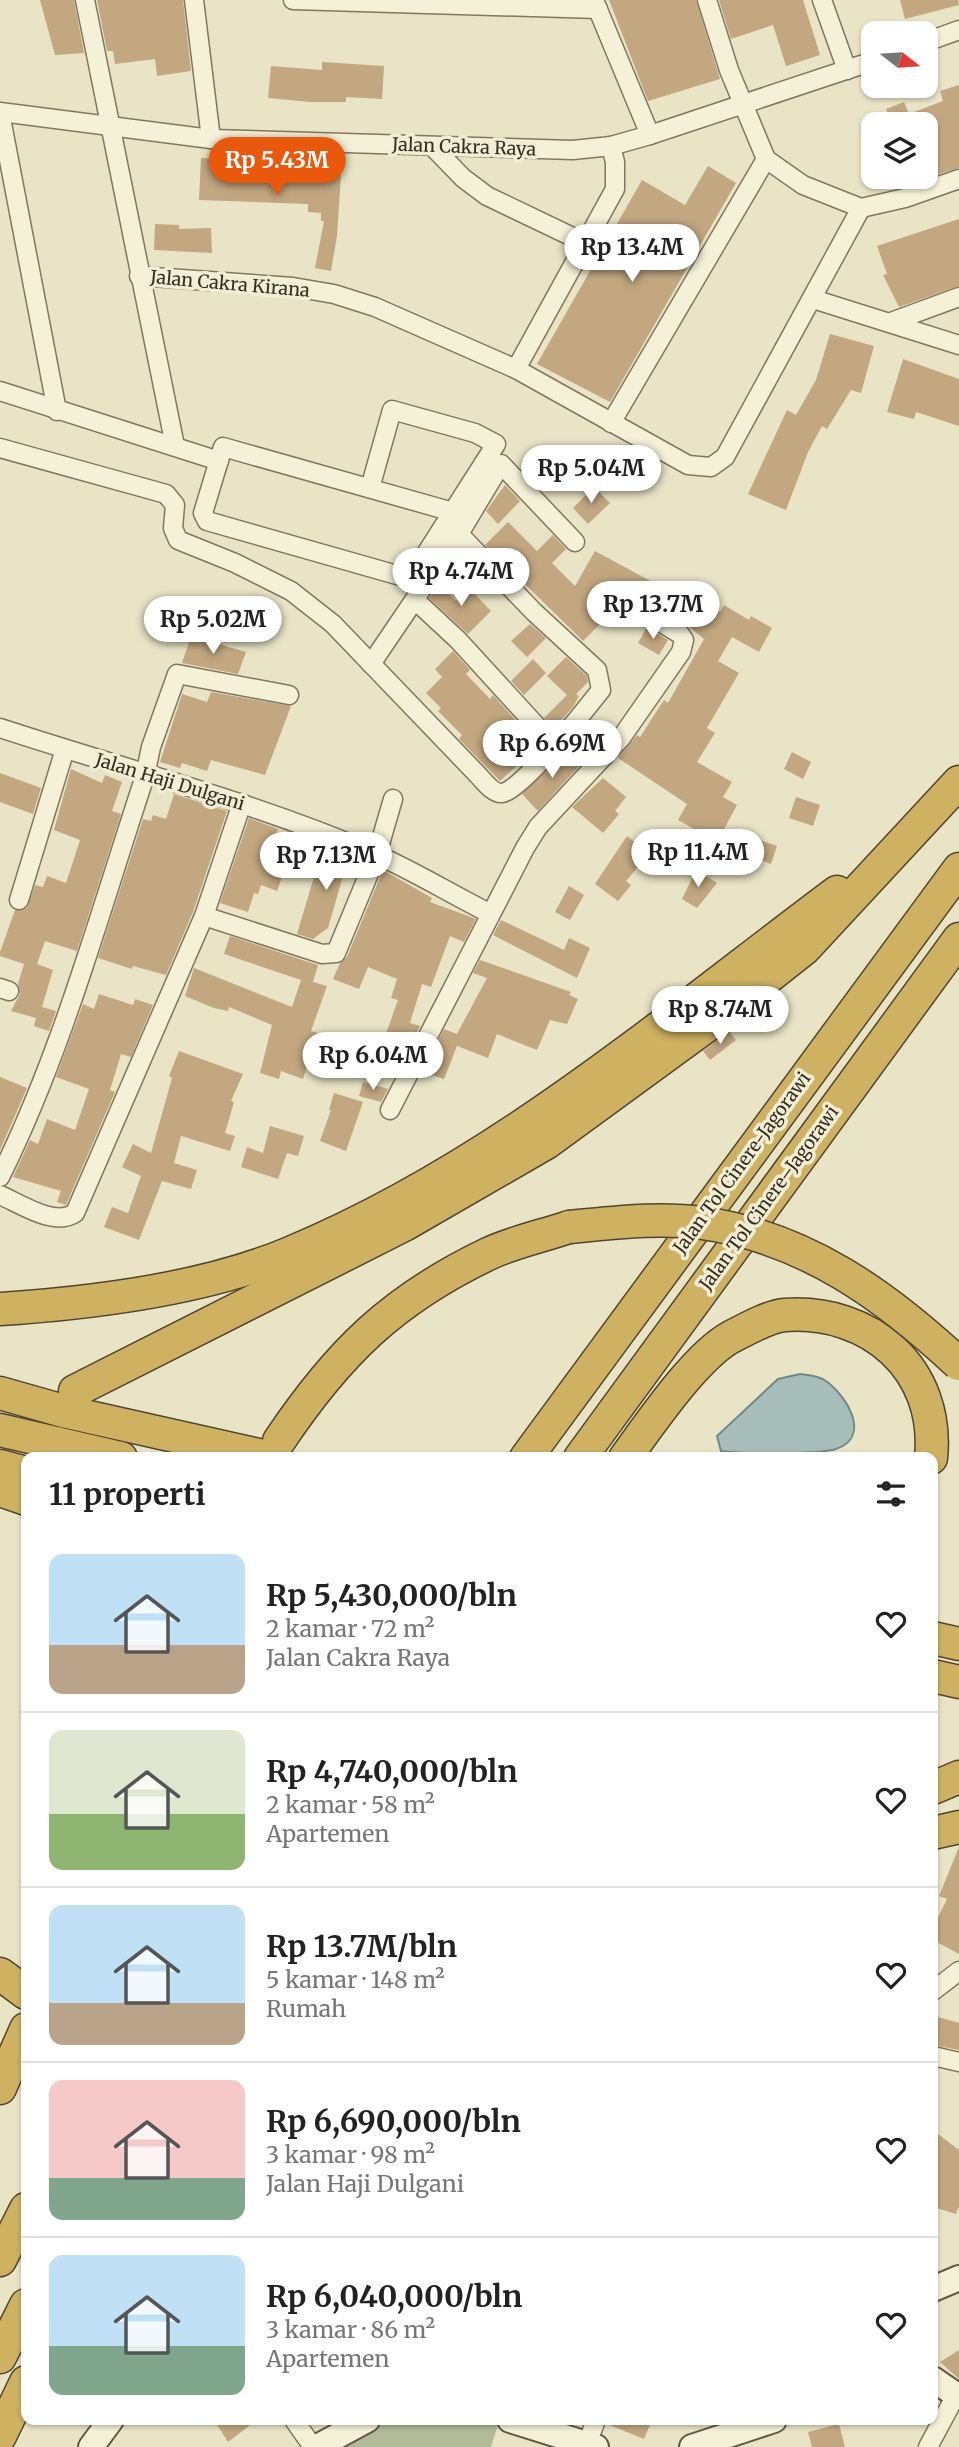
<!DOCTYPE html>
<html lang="id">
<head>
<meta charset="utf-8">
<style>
	:root { --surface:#fff; --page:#f2f2f2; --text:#222; --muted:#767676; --line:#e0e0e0; --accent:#ea580c }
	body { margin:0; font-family:Merriweather,serif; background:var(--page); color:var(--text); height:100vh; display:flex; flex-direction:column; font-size:26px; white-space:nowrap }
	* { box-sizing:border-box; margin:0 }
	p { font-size:23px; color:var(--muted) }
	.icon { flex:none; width:38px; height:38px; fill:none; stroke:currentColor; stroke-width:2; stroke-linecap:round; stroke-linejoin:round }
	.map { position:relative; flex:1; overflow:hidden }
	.details { position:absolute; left:21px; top:1452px; width:917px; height:973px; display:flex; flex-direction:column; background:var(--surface); border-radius:14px; box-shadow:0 2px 5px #0004 }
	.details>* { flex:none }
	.needle { width:46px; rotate:107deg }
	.tools { position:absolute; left:861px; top:21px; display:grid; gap:14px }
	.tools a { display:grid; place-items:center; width:77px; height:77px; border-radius:14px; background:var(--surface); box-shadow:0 2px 5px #0004; font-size:35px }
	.price { position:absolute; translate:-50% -60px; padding:0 16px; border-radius:24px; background:#fff; color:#222; font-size:23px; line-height:46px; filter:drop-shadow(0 2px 4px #0008) }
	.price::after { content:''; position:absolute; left:50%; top:42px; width:21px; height:16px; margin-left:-10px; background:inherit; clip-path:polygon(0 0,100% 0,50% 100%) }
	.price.current { background:var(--accent); color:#fff }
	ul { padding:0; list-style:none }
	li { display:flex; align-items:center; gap:21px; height:175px; padding:0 28px }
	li+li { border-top:2px solid var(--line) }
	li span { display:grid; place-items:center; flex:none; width:196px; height:140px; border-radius:14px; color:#555 }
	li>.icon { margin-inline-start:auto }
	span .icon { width:84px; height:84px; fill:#fffc; stroke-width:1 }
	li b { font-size:30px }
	h2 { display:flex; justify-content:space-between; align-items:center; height:84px; padding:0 28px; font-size:30px }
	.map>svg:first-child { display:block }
	.cemetery { fill:#b1bb99 }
	.water { fill:#a7bdba; stroke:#6f8a88; stroke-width:2 }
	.building { fill:#c2a780 }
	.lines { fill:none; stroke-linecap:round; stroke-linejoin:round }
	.street-casing { stroke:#82775e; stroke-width:21 }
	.secondary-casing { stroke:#645841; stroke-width:28 }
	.highway-casing { stroke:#504531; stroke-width:35 }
	.street { stroke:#f4f1d8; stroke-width:18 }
	.secondary { stroke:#f4f1d8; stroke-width:24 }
	.highway { stroke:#ceb161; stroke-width:32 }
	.highway-bridge-casing { stroke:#504531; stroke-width:35; stroke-linecap:butt }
	.highway-bridge { stroke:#ceb161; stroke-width:32 }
	.labels { text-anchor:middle; stroke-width:7; stroke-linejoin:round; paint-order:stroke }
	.street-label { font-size:18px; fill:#342d20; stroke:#f1eed5 }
</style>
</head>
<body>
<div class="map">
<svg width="959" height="2447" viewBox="0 0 959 2447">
	<rect width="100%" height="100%" fill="#e9e4c6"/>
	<polygon class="cemetery" points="386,2420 483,2420 498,2425 491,2447 333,2447"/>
	<path class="water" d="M800 1374C808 1375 820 1376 826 1381 847 1396 872 1437 836 1449 817 1455 741 1454 721 1451L717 1436 778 1379Z"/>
	<g class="building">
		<polygon points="40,0 74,0 84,53 55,55"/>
		<polygon points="97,0 183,0 191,71 157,76 155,59 115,64 113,51 107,51"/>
		<polygon points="609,0 696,0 720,79 648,101"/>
		<polygon points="719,0 803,0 820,55 786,66 773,25 731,39"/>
		<polygon points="900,0 958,0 959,5 905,19"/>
		<polygon points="322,62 384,66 382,99 346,97 346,102 310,102 268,98 271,66 322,70"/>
		<polygon points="959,85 959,168 926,178 926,124 886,124 891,121 886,109 904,102 909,114 943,101 940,91"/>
		<polygon points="201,158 224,159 224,168 257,169 257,175 323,181 324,174 341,175 337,236 331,271 315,268 324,221 321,221 321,213 308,212 308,204 199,200"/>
		<polygon points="708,166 736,183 610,402 537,364 642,180 685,205"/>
		<polygon points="959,219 959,286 899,307 883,275 887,274 877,246"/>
		<polygon points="155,224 179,225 179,229 211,228 212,253 154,250"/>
		<polygon points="830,334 874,346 861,393 851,390 827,429 822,426 808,452 786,510 748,494 787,410 796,415 816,380"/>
		<polygon points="903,359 959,379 959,426 916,412 914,419 887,412"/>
		<polygon points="505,485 520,501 498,524 486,511"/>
		<polygon points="594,487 610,503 588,524 573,508"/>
		<polygon points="508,522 537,551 553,535 566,549 552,563 575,586 595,551 680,597 683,592 720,612 724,605 749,620 751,616 772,628 759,652 732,637 718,661 739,673 707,728 715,733 697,762 732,782 723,797 737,805 717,842 678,820 687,804 618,758 637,735 640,737 664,700 668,703 704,639 686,624 615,583 606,588 604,594 609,603 618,609 610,623 604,620 583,641 485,545"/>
		<polygon points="439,584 456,601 469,588 491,611 468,634 429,598"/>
		<polygon points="530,624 546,638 527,657 511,641"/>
		<polygon points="647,627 668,640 659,655 638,643"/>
		<polygon points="191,636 246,652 238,674 182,663"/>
		<polygon points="453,651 470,670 466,674 490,699 493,695 539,746 500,781 459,739 462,735 438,711 441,708 426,693 442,677 435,669"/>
		<polygon points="566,657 587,676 588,682 576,694 579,696 573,707 554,728 544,718 567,695 547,676"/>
		<polygon points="533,659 546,673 524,695 511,681"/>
		<polygon points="211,692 291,706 265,775 211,760 207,771 182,763 180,768 160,762 182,694 207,702"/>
		<polygon points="568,748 582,763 538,811 522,794"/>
		<polygon points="792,752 811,762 803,779 784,769"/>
		<polygon points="71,769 102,783 105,775 122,782 112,811 121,814 77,951 45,941 37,964 53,970 42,1007 56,1011 49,1031 34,1026 36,1018 11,1011 20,994 18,984 24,964 0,956 0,952 15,910 27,908 35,885 43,887 47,876 66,883 80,840 54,830"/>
		<polygon points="0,773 41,788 33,814 0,802"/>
		<polygon points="603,778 626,797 615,811 619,814 603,833 572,807"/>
		<polygon points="174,794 227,811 193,912 166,975 133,966 132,969 98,958 143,819 151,821 153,815 166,819"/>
		<polygon points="796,797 820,805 813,826 789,818"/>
		<polygon points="249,818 278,829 269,857 287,863 277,891 261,885 258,894 254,893 248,912 220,903"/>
		<polygon points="627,836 649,854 626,881 631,885 618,901 595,884"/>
		<polygon points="757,839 777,846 771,864 751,856"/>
		<polygon points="322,850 340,856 341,853 362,861 354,879 343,876 328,928 313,939 297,934"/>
		<polygon points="383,870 432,898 430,902 476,919 464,942 450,936 431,987 422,984 410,1023 420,1026 400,1065 371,1056 376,1043 382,1045 398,1000 391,998 397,979 368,967 359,989 333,979 340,963 347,957"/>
		<polygon points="696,870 717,883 697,908 682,899"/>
		<polygon points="569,886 584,895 570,920 555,912"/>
		<polygon points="501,920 564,950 569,938 590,948 577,978 493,935"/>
		<polygon points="230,936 318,965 313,982 327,986 311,1031 318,1033 303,1079 281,1071 279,1079 260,1073 272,1025 229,1007 228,1011 214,1008 185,996 194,968 292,1007 301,980 224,954"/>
		<polygon points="480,960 571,992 569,995 578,999 567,1024 550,1020 537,1050 497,1034 488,1058 457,1046 444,1079 422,1072 444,1029 457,1034 487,978 473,973"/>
		<polygon points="99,994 133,1005 135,999 153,1005 131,1057 121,1054 110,1090 115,1092 66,1205 57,1202 61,1191 13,1177 30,1140 38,1144 47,1119 75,1130 89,1089 56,1077 83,1004 94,1009"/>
		<polygon points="729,1031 736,1040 710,1060 703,1051"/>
		<polygon points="179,1051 243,1074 231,1101 234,1102 225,1133 235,1136 230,1151 181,1136 174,1163 197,1170 191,1189 162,1181 139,1240 104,1227 112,1207 128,1213 141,1176 122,1167 133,1144 151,1153 172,1078 169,1076"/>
		<polygon points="0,1077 27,1088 0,1150"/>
		<polygon points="363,1082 388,1089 381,1102 359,1096"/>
		<polygon points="334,1093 363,1102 346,1151 320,1141 331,1110 329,1110"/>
		<polygon points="270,1126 304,1136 298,1156 287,1153 278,1179 241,1167 247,1147 263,1153"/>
		<polygon points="959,1847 959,1954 933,1940 933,1928 947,1899 939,1896"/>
		<polygon points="938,2017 959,2023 959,2050 933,2045"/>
		<polygon points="933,2130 959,2150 959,2206 956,2214 933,2207"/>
		<polygon points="959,2350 959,2379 940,2362"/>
		<polygon points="214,2420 257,2420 228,2442"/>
		<polygon points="607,2420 652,2420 644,2439 607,2424"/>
		<polygon points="839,2424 845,2447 812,2447 808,2432"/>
	</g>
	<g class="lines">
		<g class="street-casing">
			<g id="street">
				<polyline points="85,0 175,446"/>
				<polyline points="194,0 211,139"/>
				<polyline points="293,0 598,9"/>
				<polyline points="594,0 650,135"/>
				<polyline points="707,0 729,70 766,159 803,185 861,208"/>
				<polyline points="822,0 847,70"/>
				<polyline points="926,42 959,30"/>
				<polyline points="0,112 211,139 573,150 611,146 650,135 873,61"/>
				<polyline points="0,113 57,411"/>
				<polyline points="432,146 463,178 487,196 583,242"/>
				<polyline points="861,208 905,198 959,179"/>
				<polyline points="139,276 293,287 334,294 375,307 516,369 688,465 711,467 725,457 861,208"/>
				<polyline points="813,299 959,345"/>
				<polyline points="891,322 959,297"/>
				<polyline points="516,369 615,189 615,162 611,146"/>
				<polyline points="0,391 219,461"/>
				<polyline points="611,423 766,159"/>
				<path d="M0 448 166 494 175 505 173 528 178 540 235 563 291 591 333 624 477 774C483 780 493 794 502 793 520 792 587 708 601 690L597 670 534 612 459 534"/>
				<polyline points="370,488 392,410 475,433 496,444 413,574 404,577 207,521 203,513 223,447 453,512"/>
				<polyline points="415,600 458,640 554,745"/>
				<polyline points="371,664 459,534 501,464 575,542"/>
				<path d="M0 728C125 769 254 802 375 854 414 871 451 894 489 913"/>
				<polyline points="19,900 65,749"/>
				<polyline points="204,916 322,954 336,953 377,854 393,799"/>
				<polyline points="0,988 9,991"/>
				<polyline points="390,1110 525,848 538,827 621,738 681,652 684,640 680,634 615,594"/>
				<path d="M0 1177C63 1050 100 911 145 776L151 747 177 674 289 695"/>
				<path d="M0 1195C21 1204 54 1227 75 1213L204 916 242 803"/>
				<polyline points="933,1991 959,1971"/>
				<polyline points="933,2056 959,2062"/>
				<polyline points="294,2420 313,2447"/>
				<polyline points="587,2444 596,2420"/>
				<polyline points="928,2447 956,2395"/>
			</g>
		</g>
		<g class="secondary-casing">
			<g id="secondary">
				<polyline points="933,2289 959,2278"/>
				<polyline points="933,2379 959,2397"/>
				<polyline points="510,2420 596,2447"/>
				<polyline points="91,2447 111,2420"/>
				<polyline points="317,2447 367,2420"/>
				<polyline points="692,2447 774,2420"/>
			</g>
		</g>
		<g class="highway-casing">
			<g id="highway">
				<path d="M0 1309C92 1303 205 1289 290 1253 493 1169 663 1022 837 892"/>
				<polyline points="75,1391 404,1225 546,1143 709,1024 804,949 959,782"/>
				<polyline points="0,1393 67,1412 272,1458"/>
				<polyline points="0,1430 121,1458"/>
				<path d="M279 1441C338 1353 392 1300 488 1254 513 1242 543 1236 569 1227"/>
				<polyline points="526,1458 959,869"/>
				<polyline points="580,1458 959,939"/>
				<path d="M625 1458C650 1424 695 1357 731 1337 745 1330 769 1316 785 1315 870 1309 940 1369 931 1458"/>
				<polyline points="0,1466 26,1473"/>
				<polyline points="0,1490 26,1499"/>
				<polyline points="933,1638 959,1644"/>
				<polyline points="933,1676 959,1682"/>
				<polyline points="933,1788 959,1777"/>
				<polyline points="933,1833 959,1827"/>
				<polyline points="0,1974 26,1993"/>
				<polyline points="0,2088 26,2029"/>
				<polyline points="0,2260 26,2209"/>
				<polyline points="0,2357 26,2305"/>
				<polyline points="0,2436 26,2382"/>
			</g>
		</g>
		<use href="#street" class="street"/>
		<use href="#secondary" class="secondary"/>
		<use href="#highway" class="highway"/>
		<g class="highway-bridge-casing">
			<path id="highway-bridge" d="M569 1227C613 1223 658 1217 702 1223 805 1237 886 1296 959 1364"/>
		</g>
		<use href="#highway-bridge" class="highway-bridge"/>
	</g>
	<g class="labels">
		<g class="street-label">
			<text transform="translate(464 147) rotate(2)" y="6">Jalan Cakra Raya</text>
			<text transform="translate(230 284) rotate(5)" y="6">Jalan Cakra Kirana</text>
			<text transform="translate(170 782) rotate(17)" y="6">Jalan Haji Dulgani</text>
			<text transform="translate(742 1163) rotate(-54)" y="6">Jalan Tol Cinere-Jagorawi</text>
			<text transform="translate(769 1198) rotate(-54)" y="6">Jalan Tol Cinere–Jagorawi</text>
		</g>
	</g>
</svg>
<div class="tools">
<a><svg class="needle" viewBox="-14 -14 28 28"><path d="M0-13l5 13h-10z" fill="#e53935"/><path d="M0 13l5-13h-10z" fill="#767676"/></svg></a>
<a><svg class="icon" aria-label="layers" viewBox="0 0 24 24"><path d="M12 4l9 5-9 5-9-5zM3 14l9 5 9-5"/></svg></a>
</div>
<b class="price current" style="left:277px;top:197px">Rp 5.43M</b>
<b class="price" style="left:632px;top:284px">Rp 13.4M</b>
<b class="price" style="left:591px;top:505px">Rp 5.04M</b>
<b class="price" style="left:461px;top:608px">Rp 4.74M</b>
<b class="price" style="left:653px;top:641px">Rp 13.7M</b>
<b class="price" style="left:213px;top:656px">Rp 5.02M</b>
<b class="price" style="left:552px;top:780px">Rp 6.69M</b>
<b class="price" style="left:698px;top:889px">Rp 11.4M</b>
<b class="price" style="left:326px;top:892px">Rp 7.13M</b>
<b class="price" style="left:720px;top:1046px">Rp 8.74M</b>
<b class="price" style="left:373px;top:1092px">Rp 6.04M</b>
<section class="details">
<h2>11 properti<svg class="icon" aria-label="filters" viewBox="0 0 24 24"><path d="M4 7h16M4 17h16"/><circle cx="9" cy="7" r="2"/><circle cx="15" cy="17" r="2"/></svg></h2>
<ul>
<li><span style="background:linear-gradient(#bfe0f5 65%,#b9a48a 0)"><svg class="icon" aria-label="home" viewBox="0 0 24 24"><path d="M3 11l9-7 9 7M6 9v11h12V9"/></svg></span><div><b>Rp 5,430,000/bln</b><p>2 kamar · 72 m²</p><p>Jalan Cakra Raya</p></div><svg class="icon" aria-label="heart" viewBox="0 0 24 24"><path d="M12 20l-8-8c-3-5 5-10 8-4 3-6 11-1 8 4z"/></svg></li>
<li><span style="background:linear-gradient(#dfe7d0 60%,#8fb573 0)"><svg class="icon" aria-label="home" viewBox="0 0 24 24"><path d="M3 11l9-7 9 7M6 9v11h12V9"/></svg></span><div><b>Rp 4,740,000/bln</b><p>2 kamar · 58 m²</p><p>Apartemen</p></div><svg class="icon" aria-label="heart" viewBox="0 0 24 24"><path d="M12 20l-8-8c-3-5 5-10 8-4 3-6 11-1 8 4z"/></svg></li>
<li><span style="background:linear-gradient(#bfe0f5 70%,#b9a48a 0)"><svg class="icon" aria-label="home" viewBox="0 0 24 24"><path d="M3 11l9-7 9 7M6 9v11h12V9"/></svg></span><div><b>Rp 13.7M/bln</b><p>5 kamar · 148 m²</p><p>Rumah</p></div><svg class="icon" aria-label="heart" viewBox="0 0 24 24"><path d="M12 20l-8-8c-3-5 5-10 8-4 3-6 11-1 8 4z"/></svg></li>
<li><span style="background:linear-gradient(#f6c9c9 70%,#7fa58c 0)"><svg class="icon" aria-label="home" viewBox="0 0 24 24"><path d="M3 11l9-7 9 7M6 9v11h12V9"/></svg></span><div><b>Rp 6,690,000/bln</b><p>3 kamar · 98 m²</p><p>Jalan Haji Dulgani</p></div><svg class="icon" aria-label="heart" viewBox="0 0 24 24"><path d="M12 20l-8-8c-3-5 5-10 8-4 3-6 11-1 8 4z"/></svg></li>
<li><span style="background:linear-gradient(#bfe0f5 65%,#7fa58c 0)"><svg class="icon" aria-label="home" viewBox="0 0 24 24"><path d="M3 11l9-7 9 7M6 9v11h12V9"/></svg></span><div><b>Rp 6,040,000/bln</b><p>3 kamar · 86 m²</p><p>Apartemen</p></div><svg class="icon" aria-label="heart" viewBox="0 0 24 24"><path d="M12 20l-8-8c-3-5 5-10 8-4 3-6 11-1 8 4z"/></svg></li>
</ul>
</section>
</div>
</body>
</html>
